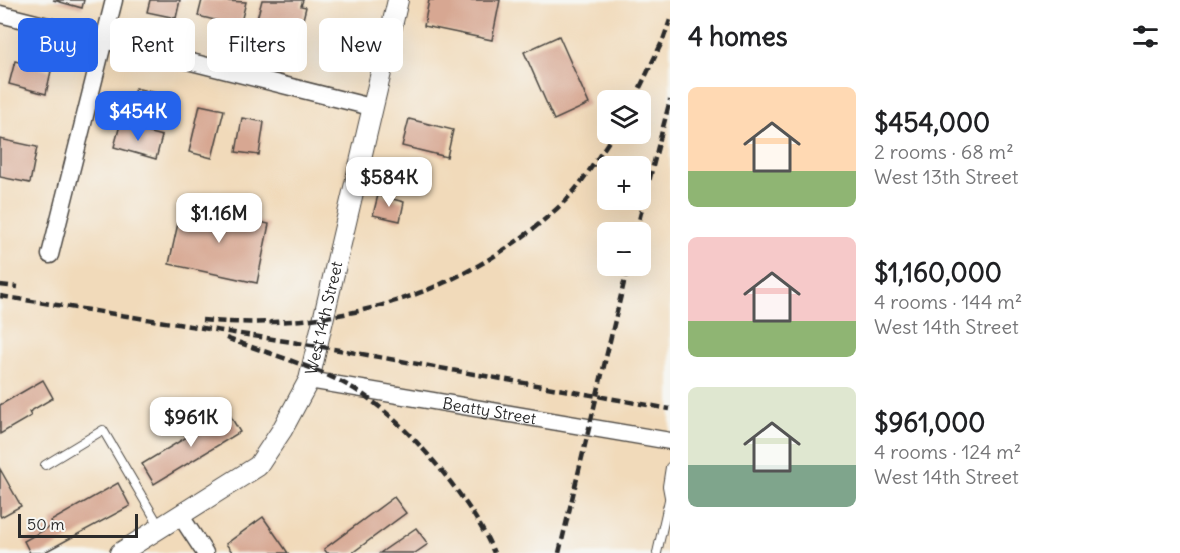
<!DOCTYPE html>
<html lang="en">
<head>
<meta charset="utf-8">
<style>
	:root { --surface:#fff; --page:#f2f2f2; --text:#202124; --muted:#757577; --accent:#2563eb }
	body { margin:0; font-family:Delius,sans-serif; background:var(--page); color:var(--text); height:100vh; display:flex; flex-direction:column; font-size:22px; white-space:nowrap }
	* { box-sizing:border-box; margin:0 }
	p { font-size:20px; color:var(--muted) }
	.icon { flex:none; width:33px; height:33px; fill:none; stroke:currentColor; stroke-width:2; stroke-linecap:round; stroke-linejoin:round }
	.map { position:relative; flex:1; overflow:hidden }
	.sheet { display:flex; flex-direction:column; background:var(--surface); width:510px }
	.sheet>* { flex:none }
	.hud { position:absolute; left:18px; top:18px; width:561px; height:54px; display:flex; gap:12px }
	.fabs { position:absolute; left:597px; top:90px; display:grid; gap:12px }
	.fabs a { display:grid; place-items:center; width:54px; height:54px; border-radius:9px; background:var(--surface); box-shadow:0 6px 24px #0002; font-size:30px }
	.scale { position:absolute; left:18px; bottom:15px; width:120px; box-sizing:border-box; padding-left:6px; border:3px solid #2b2b2b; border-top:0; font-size:16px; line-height:21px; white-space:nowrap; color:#2b2b2b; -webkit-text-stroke:4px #f6f6f2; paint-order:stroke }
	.price { position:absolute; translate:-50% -51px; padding:0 14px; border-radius:12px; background:#fff; color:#222; font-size:20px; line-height:39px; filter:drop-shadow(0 2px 3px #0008) }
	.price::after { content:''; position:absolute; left:50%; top:36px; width:18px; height:14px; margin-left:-9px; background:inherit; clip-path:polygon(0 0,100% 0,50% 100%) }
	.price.on { background:var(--accent); color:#fff }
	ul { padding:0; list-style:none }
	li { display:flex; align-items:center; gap:18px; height:150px; padding:0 18px }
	li span { display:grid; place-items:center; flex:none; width:168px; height:120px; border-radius:9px; color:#555 }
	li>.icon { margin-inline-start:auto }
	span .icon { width:72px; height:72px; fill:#fffc; stroke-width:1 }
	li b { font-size:26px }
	h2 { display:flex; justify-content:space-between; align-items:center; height:72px; padding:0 18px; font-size:26px }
	.chip { padding:0 21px; border-radius:9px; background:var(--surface); box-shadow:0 6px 24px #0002; font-size:21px; line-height:54px }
	.chip.on { background:var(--accent); color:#fff }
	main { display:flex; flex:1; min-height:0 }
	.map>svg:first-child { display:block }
	.building { fill:#d7a792 }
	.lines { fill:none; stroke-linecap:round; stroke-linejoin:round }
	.service-casing { stroke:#494540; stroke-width:10 }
	.minor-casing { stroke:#494540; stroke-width:19 }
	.tertiary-casing { stroke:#494540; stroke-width:22 }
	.service { stroke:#fff; stroke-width:8 }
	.minor { stroke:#fff; stroke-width:16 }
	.tertiary { stroke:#fff; stroke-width:20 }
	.rail { stroke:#2b2b2b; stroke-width:4.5; stroke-dasharray:9 4.5; stroke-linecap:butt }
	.labels { text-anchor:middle; stroke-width:4.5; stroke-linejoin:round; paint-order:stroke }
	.street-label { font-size:16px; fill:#2b2b2b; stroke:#f6f6f2 }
</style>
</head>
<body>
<main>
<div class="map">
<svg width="670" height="553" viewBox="0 0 670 553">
	<rect width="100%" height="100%" fill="#f6f6f2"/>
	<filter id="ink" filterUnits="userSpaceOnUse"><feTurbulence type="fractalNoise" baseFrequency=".0167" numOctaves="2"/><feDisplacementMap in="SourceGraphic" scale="12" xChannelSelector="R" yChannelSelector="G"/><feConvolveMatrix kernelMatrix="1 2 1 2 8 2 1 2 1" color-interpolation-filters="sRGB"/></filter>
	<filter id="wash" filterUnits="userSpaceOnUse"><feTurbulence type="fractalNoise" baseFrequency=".008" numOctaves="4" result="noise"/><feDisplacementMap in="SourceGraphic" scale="24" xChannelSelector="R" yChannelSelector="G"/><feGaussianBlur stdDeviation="1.35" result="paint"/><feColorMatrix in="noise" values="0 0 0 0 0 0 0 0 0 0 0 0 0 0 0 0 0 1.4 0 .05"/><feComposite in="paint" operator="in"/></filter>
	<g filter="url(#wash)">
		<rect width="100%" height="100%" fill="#f1daba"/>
		<g id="blocks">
			<g class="building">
				<polygon points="53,0 84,0 82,8"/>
				<polygon points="150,0 180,0 176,18 147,12"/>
				<polygon points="202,0 246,2 240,26 198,16"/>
				<polygon points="262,0 303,0 301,6 306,7 293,60 249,49"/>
				<polygon points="429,0 500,0 492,40 424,26"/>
				<polygon points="559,36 589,104 554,120 524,52"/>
				<polygon points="15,61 51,71 46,94 9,84"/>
				<polygon points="135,88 169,96 165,111 131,103"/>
				<polygon points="200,105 224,110 212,158 189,152"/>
				<polygon points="242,118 264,122 259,155 236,152"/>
				<polygon points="409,119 453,130 447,157 402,146"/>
				<polygon points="120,125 162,136 156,159 114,147"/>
				<polygon points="0,139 37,147 30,183 0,177"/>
				<polygon points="378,195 404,202 400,221 373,215"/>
				<polygon points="182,205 269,224 257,283 169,264"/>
				<polygon points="43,380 53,398 29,412 31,416 0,434 0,405"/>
				<polygon points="228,412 240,432 154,484 142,464"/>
				<polygon points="0,469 21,506 1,517 0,515"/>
				<polygon points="118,483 130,506 43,553 30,553 24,541 53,525 51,521"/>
				<polygon points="394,497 406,513 352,553 327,553 324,549"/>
				<polygon points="263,517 288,553 233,553 226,544"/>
				<polygon points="416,528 428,544 415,553 380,553"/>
			</g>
		</g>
	</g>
	<g filter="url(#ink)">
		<use href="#blocks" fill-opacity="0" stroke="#494540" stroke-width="1.5"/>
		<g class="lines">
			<g class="service-casing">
				<g id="service">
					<polyline points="45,465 103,430 160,527"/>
					<polyline points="670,467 667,486 670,502"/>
					<polyline points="657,553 669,500"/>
				</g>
			</g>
			<g class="minor-casing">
				<g id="minor">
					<polyline points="0,14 371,107"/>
					<polyline points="50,255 114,0"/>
					<path id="s1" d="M309 380 670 441"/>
					<polyline points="180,515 205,553"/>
				</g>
			</g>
			<g class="tertiary-casing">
				<g id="tertiary">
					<path id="s2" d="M120 553 258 466 282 430 309 380 398 0"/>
				</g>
			</g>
			<use href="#service" class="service"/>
			<use href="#minor" class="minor"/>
			<use href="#tertiary" class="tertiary"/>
			<g class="rail">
				<polyline points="634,100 663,40 670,20"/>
				<polyline points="636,232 670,100"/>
				<polyline points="0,285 18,287"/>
				<polyline points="0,296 317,346 670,409"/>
				<path d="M202 320C336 333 468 295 566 200 584 181 599 155 614 134"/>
				<path d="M226 338C267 353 311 365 349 386 400 413 473 501 494 553"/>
				<polyline points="559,553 628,266"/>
			</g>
		</g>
	</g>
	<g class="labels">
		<g class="street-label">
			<text dy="6" stroke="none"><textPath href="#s2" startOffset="327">West 14th Street</textPath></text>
			<text dy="6" stroke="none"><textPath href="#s1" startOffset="183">Beatty Street</textPath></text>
		</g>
	</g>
</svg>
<div class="fabs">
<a><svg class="icon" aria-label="layers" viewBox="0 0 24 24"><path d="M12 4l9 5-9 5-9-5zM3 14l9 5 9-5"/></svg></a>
<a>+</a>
<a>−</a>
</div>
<div class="scale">50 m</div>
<b class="price on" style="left:138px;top:142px">$454K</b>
<b class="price" style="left:389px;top:208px">$584K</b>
<b class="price" style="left:219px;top:244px">$1.16M</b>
<b class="price" style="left:191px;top:448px">$961K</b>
<div class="hud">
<a class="chip on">Buy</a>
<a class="chip">Rent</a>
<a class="chip">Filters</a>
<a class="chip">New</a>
</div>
</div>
<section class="sheet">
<h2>4 homes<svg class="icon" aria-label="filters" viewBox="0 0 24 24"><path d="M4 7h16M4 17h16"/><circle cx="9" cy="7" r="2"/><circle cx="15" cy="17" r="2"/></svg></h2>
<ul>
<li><span style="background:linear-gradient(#ffd9b3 70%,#8fb573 0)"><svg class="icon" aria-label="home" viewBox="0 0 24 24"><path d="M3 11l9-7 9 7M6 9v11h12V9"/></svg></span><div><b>$454,000</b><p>2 rooms · 68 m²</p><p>West 13th Street</p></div></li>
<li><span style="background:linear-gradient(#f6c9c9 70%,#8fb573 0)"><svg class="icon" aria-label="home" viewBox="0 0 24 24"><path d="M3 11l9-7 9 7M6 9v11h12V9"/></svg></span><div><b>$1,160,000</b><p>4 rooms · 144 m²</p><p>West 14th Street</p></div></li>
<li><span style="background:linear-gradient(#dfe7d0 65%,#7fa58c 0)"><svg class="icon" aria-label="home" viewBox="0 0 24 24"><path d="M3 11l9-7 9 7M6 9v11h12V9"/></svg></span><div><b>$961,000</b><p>4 rooms · 124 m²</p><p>West 14th Street</p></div></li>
</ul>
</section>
</main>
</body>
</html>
